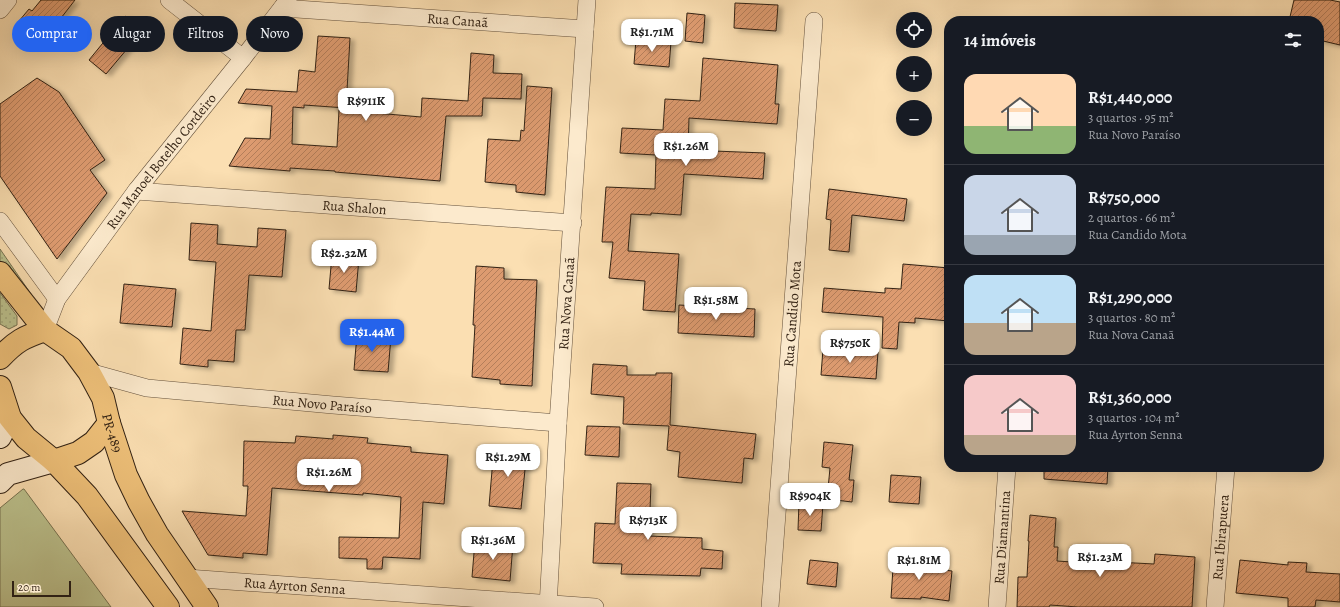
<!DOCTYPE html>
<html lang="pt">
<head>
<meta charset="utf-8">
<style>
	:root { --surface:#171b24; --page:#20242c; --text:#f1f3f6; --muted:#9ea1a6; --line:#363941; --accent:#2563eb }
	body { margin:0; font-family:Alegreya,serif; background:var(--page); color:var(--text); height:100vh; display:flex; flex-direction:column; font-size:15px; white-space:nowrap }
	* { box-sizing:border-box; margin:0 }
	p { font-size:13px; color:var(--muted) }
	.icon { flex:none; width:22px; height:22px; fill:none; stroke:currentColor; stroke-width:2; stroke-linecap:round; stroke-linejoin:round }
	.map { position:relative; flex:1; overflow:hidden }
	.drawer { position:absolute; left:944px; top:16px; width:380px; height:456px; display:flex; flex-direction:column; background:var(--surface); border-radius:16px; box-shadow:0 4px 16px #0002 }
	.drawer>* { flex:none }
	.banner { position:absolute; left:12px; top:16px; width:380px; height:36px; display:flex; gap:8px }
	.fabs { position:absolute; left:896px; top:12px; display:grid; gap:8px }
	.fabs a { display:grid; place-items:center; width:36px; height:36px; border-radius:50%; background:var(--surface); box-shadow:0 4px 16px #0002; font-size:20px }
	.scale { position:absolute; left:12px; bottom:10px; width:59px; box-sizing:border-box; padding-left:4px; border:2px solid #322214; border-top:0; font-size:11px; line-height:14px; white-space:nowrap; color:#322214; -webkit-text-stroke:3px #fceacd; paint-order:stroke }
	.price { position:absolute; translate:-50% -34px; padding:0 9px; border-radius:8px; background:#fff; color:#222; font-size:13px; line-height:26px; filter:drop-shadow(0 1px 2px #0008) }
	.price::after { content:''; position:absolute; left:50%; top:24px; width:12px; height:9px; margin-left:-6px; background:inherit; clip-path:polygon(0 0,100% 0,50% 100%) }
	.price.current { background:var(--accent); color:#fff }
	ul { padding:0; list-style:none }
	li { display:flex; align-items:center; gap:12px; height:100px; padding:0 20px }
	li+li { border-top:1px solid var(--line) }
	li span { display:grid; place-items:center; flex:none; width:112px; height:80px; border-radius:12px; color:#555 }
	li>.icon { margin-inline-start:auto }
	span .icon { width:48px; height:48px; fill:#fffc; stroke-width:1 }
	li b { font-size:17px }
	h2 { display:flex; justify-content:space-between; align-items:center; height:48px; padding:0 20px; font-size:17px }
	.chip { padding:0 14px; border-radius:18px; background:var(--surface); box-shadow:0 4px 16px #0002; font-size:14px; line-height:36px }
	.chip.current { background:var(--accent); color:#fff }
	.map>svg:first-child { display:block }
	.grass { fill:url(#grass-dots); stroke:#777251 }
	.pitch { fill:#bcc28e; stroke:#777251 }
	.building { fill:url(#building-hatch); stroke:#322214; filter:url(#shadow) }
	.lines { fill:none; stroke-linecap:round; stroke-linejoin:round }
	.street-casing { stroke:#64513c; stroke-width:18 }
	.secondary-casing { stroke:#322214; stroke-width:24 }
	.primary-casing { stroke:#322214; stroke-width:24 }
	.street { stroke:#fceacd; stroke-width:17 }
	.secondary { stroke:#fceacd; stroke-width:22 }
	.primary { stroke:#eec079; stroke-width:22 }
	.labels { text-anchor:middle; stroke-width:4; stroke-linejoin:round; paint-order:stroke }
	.street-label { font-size:14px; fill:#322214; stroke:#fceacd }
</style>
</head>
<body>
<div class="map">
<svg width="1340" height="607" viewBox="0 0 1340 607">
	<defs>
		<pattern id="grass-dots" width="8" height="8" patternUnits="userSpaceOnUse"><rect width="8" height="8" fill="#bcc28e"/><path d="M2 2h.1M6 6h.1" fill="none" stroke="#a2a67a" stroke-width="1.8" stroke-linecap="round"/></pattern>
		<pattern id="building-hatch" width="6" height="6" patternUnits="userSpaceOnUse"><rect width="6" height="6" fill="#dd9b6f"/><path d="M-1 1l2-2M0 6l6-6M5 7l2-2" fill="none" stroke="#b47e5a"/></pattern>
		<filter id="shadow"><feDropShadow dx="4.5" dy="2.5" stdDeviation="2" flood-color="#0004"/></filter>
	</defs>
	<rect width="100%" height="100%" fill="#fbdfb2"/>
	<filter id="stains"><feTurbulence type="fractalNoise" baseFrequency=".005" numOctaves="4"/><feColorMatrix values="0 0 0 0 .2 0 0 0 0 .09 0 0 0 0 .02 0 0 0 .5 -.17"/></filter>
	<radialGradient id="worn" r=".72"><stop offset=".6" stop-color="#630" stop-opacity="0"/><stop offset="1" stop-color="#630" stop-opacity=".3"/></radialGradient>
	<g class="grass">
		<polygon points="0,249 31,294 26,298 0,264"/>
		<polygon points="0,293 17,316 17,325 9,329 0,324"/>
	</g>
	<polygon class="pitch" points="23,489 24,489 111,607 0,607 0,508"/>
	<g class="building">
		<polygon points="41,0 75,0 44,40 19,21 29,9 32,11"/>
		<polygon points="1294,0 1330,0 1340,2 1340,45 1319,40 1319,21 1289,21"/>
		<polygon points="735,3 778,5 776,31 734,28"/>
		<polygon points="687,13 705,15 703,43 685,41"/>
		<polygon points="125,16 143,30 106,74 89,60"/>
		<polygon points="318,36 350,38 346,108 304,105 304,108 293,107 292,144 337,147 339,110 376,112 376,113 421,117 422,98 468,101 471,53 494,55 493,73 522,74 521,99 483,98 482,116 446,116 440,181 335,172 335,171 290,168 290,171 229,166 245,138 270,139 272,106 238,103 246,89 297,92 299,70 315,72"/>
		<polygon points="636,39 671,42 669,67 634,64"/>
		<polygon points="703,58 778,65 775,104 779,104 777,124 689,118 688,150 765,153 763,179 684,174 681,215 651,213 651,215 631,214 628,251 679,254 675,312 643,310 645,281 609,278 613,242 602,242 606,187 655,189 656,155 620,153 622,128 663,130 665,99 700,101"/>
		<polygon points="37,78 59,92 105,160 90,170 107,193 57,259 0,176 0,104"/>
		<polygon points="527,86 552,88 545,195 516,192 516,185 485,182 488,139 520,141 521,130 524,131"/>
		<polygon points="829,189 907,199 904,221 852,215 849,252 829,250 831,220 826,219"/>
		<polygon points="191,223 218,225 217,244 257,247 258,228 286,230 282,277 249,275 245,330 236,330 234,362 208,360 208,367 180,364 183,328 211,331 216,262 189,260"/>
		<polygon points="332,255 359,258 356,292 329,289"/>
		<polygon points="903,264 949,268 949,321 915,318 915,323 899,322 897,349 882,348 883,317 822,312 824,288 885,293 885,288 901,289"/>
		<polygon points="476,266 504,268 504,279 537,280 532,386 500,384 500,380 472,377 475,325 473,325"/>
		<polygon points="124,284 176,289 172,327 120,323"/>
		<polygon points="679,305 755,309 754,337 678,333"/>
		<polygon points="357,334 391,337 388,372 354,370"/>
		<polygon points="823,349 878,352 876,379 821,375"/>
		<polygon points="593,364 627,366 627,375 656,375 656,373 672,373 670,425 756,434 753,459 744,458 742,483 678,477 680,452 667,450 669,426 623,424 624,397 591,394"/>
		<polygon points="587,426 620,427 619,457 585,455"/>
		<polygon points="333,435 368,438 367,443 411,447 411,452 448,455 444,504 423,502 420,559 383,557 382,569 367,569 367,559 339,558 339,537 399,538 401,497 363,493 363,495 272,488 267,555 243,553 243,558 208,555 182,511 246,516 248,486 243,486 244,441 295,443 296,436 333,439"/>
		<polygon points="824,442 853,445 849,480 854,480 852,502 827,499 830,468 822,467"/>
		<polygon points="494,447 527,450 521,509 489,506"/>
		<polygon points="1044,467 1108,467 1107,484 1044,479"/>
		<polygon points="891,475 921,477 919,504 889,502"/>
		<polygon points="617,483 651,484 649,536 702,538 702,549 723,551 722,569 701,568 700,576 621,574 622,564 593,563 595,523 615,524"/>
		<polygon points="799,502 823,504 821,531 798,530"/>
		<polygon points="1030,515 1056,518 1054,547 1058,547 1057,561 1116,565 1116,562 1154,564 1155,554 1195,557 1192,607 1078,607 1050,605 1049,607 1017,607 1018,577 1027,577 1029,541 1028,541"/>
		<polygon points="475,541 513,544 510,581 472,577"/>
		<polygon points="894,553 912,554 911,566 952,571 949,601 921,597 921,599 891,598"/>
		<polygon points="810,560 838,563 836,587 807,584"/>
		<polygon points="1240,560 1288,565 1288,562 1307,563 1306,572 1340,574 1340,602 1316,600 1315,607 1288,607 1288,598 1236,593"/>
	</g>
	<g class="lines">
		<g class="street-casing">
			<g id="street">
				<polyline points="169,0 243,58"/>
				<path id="s1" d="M282 8 585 29"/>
				<polyline points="0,10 8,0"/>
				<path id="s2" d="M136 191 573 223"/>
				<polyline points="0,221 57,299"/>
				<path id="s3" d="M45 330 57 299 136 191 243 58 288 0"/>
				<path id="s4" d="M89 372 147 388 333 405 558 423"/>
				<path id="s5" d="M187 578 595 607"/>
				<path id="s6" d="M548 607 558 423 587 0"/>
				<path id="s7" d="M770 607 814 21"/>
				<path id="s8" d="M997 607 1007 467"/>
				<path id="s9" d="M1215 607 1226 467"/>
			</g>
		</g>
		<g class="secondary-casing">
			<g id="secondary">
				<polyline points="0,437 10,418"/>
				<polyline points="0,482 8,474 54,461"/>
			</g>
		</g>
		<g class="primary-casing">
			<g id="primary">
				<path id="s10" d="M0 273 45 330 71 348 89 372 103 398 109 423 126 475 139 502 157 534 207 607"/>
				<path d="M0 358C16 341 24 337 45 330"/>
				<polyline points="0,387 10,418 26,438 54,461 87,496 168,607"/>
				<polyline points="54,461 78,453 94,442 109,423"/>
			</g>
		</g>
		<use href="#street" class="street"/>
		<use href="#secondary" class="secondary"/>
		<use href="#primary" class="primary"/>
	</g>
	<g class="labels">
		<g class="street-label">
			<text dy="5" stroke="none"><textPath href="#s1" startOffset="176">Rua Canaã</textPath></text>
			<text dy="5" stroke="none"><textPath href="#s3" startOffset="206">Rua Manoel Botelho Cordeiro</textPath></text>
			<text dy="5" stroke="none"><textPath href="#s2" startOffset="219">Rua Shalon</textPath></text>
			<text dy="5" stroke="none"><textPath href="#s6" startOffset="304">Rua Nova Canaã</textPath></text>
			<text dy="5" stroke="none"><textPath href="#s7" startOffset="294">Rua Candido Mota</textPath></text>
			<text dy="5" stroke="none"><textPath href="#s4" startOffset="236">Rua Novo Paraíso</textPath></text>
			<text dy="5" stroke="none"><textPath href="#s10" startOffset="200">PR-489</textPath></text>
			<text dy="5" stroke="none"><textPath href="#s8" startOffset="70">Rua Diamantina</textPath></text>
			<text dy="5" stroke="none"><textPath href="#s9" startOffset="70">Rua Ibirapuera</textPath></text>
			<text dy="5" stroke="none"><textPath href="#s5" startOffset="108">Rua Ayrton Senna</textPath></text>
		</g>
	</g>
	<rect width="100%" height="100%" filter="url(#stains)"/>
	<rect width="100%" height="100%" fill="url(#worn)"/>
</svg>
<div class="fabs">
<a><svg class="icon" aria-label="locate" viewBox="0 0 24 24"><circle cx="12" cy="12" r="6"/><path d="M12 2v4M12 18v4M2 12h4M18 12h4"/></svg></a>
<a>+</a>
<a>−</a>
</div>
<div class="scale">20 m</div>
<b class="price" style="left:652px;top:53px">R$1.71M</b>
<b class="price" style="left:366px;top:122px">R$911K</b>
<b class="price" style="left:686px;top:167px">R$1.26M</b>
<b class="price" style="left:344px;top:274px">R$2.32M</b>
<b class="price" style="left:716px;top:321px">R$1.58M</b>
<b class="price current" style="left:372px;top:353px">R$1.44M</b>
<b class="price" style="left:850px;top:364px">R$750K</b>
<b class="price" style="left:508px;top:478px">R$1.29M</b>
<b class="price" style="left:329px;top:493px">R$1.26M</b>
<b class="price" style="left:810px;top:517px">R$904K</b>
<b class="price" style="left:648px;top:541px">R$713K</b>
<b class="price" style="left:493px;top:561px">R$1.36M</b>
<b class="price" style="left:1100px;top:578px">R$1.23M</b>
<b class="price" style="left:919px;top:581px">R$1.81M</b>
<div class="banner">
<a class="chip current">Comprar</a>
<a class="chip">Alugar</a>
<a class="chip">Filtros</a>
<a class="chip">Novo</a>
</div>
<section class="drawer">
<h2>14 imóveis<svg class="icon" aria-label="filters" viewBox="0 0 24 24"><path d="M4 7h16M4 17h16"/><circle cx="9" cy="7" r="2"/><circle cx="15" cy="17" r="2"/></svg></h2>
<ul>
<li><span style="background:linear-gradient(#ffd9b3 65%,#8fb573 0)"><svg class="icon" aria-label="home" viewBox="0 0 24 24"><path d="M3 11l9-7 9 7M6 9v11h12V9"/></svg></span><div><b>R$1,440,000</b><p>3 quartos · 95 m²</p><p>Rua Novo Paraíso</p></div></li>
<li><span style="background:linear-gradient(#c9d6e8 75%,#9aa5b1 0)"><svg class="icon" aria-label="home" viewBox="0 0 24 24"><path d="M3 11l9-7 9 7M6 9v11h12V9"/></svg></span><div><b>R$750,000</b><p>2 quartos · 66 m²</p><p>Rua Candido Mota</p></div></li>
<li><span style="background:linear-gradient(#bfe0f5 60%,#b9a48a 0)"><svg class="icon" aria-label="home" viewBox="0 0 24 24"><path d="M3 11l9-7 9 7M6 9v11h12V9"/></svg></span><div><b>R$1,290,000</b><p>3 quartos · 80 m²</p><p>Rua Nova Canaã</p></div></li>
<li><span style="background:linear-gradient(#f6c9c9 75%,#b9a48a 0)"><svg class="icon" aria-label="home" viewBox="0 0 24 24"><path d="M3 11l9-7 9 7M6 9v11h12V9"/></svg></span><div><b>R$1,360,000</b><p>3 quartos · 104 m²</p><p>Rua Ayrton Senna</p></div></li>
</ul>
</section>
</div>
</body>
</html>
